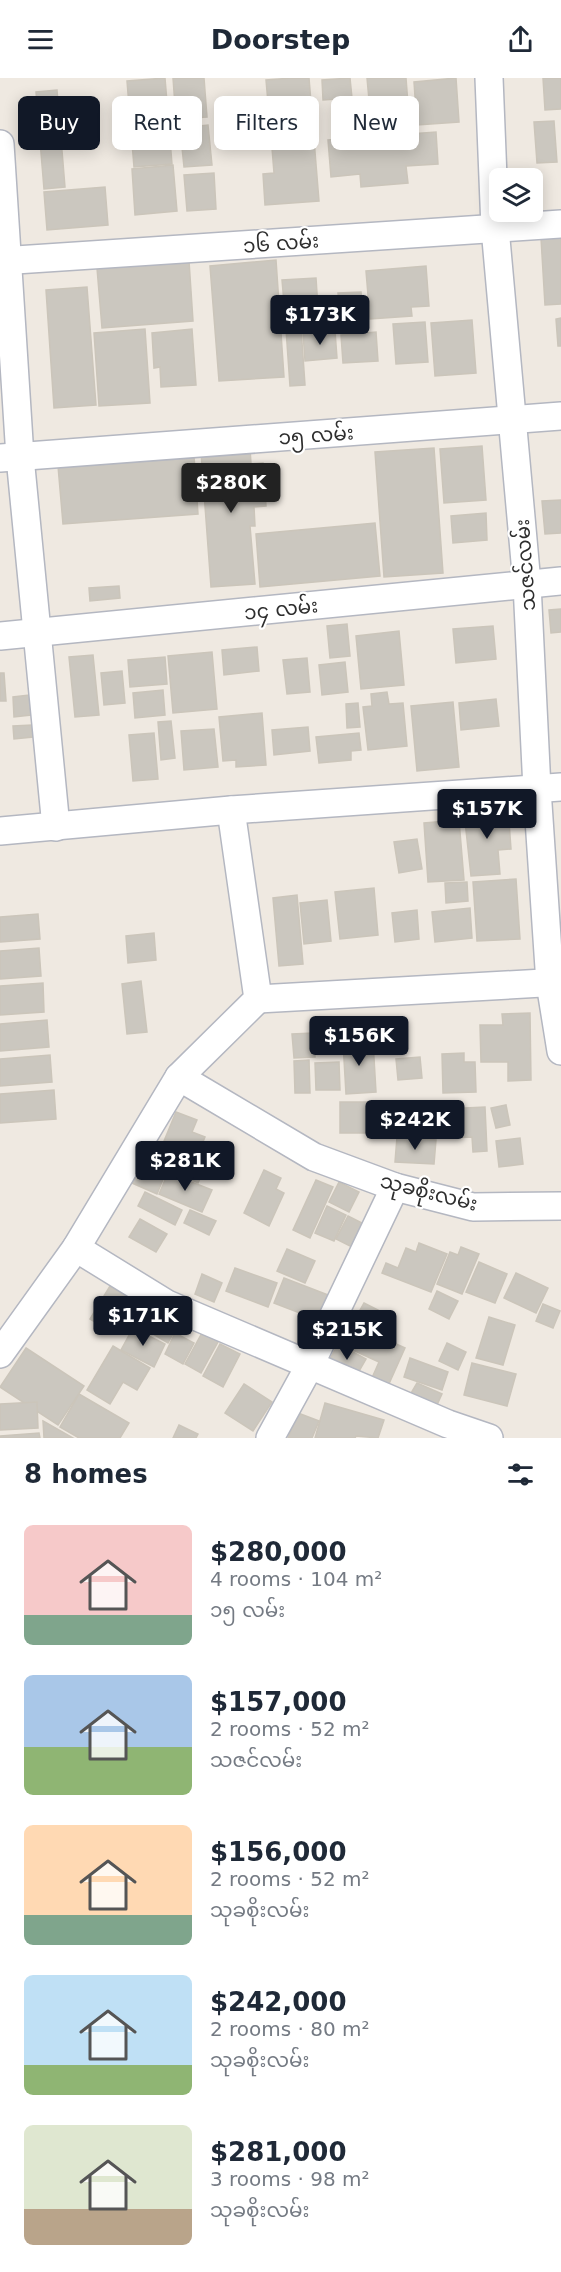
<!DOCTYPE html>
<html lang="en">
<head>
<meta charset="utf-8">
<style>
	:root { --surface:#fff; --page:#f6f6f7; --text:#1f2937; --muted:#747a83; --accent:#111827 }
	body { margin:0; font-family:"DejaVu Sans","Noto Sans Myanmar",sans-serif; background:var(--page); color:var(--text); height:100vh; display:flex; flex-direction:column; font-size:22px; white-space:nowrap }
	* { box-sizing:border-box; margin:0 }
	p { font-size:20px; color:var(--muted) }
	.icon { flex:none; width:33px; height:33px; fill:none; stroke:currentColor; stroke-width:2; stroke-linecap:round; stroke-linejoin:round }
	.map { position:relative; height:1360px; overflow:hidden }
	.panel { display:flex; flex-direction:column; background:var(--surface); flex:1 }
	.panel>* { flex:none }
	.guide { position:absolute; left:18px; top:18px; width:525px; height:54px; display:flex; gap:12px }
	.tools { position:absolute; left:489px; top:90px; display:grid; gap:12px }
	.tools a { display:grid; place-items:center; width:54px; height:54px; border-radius:9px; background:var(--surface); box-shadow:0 3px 15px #0003; font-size:30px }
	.price { position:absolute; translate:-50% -51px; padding:0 14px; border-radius:6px; background:var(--accent); color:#fff; font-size:20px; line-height:39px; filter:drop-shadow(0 2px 3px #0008) }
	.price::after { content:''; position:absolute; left:50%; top:36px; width:18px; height:14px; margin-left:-9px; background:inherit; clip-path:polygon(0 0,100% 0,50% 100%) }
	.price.active { background:#222; color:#fff }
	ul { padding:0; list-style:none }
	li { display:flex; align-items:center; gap:18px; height:150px; padding:0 24px }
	li span { display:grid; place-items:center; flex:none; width:168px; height:120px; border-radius:9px; color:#555 }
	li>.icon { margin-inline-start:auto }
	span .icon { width:72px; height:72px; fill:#fffc; stroke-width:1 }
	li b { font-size:26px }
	h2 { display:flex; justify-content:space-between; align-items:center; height:72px; padding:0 24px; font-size:26px }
	.chip { padding:0 21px; border-radius:9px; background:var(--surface); box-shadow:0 3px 15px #0003; font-size:21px; line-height:54px }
	.chip.active { background:var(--accent); color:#fff }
	header { display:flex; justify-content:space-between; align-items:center; height:78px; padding:0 24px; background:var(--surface); font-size:27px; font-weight:800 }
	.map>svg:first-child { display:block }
	.building { fill:#cbc7bf; stroke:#cbc5ba; stroke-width:1.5 }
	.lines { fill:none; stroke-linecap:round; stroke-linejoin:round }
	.minor-casing { stroke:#b4b7c1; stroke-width:30 }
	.minor { stroke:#fff; stroke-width:27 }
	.labels { text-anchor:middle; stroke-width:4.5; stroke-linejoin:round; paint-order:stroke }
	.street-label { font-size:20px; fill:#2e2e2e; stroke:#fff }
</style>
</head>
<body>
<header><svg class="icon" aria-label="menu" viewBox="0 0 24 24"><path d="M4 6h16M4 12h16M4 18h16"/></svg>Doorstep<svg class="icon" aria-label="share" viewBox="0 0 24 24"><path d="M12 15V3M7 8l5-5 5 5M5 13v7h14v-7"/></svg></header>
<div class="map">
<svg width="561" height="1360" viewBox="0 0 561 1360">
	<rect width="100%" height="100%" fill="#efe9e1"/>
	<g class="building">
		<polygon points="165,0 172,86 134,89 127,3"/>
		<polygon points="173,0 204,0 207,39 176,41"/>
		<polygon points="292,0 309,0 319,123 265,127 263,96 274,95 272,70 267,71 265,47 270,47 266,2"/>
		<polygon points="350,0 352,20 323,22 322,2"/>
		<polygon points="367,0 406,0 409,40 371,43"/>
		<polygon points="456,0 459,44 417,47 414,4"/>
		<polygon points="543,0 561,0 561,31 545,32"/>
		<polygon points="57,12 65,109 44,111 36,14"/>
		<polygon points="554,43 557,84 537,85 534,44"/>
		<polygon points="208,47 212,87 184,89 180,50"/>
		<polygon points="436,54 438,86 406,88 408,105 361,109 360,96 331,99 328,62"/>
		<polygon points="173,87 177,133 135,137 132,91"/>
		<polygon points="214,95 216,131 187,133 184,97"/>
		<polygon points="105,109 108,147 47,152 44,114"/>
		<polygon points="561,158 561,226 545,227 541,160"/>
		<polygon points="276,182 284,299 219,303 210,188"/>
		<polygon points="189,183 193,243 102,250 97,190"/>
		<polygon points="426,188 429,228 411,229 412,238 370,241 366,193"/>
		<polygon points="316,200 319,246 286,248 282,202"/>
		<polygon points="87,209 96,327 54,330 46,212"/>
		<polygon points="361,214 363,242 341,244 338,215"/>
		<polygon points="561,240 561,268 558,268 556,241"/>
		<polygon points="472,242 476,295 435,298 431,245"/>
		<polygon points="425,244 428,284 396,286 393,246"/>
		<polygon points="301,250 305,307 290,308 286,251"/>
		<polygon points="145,251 150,325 99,328 94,255"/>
		<polygon points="192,251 196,307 161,309 160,289 154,290 152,255"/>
		<polygon points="335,253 337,280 305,283 303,255"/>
		<polygon points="376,254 378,283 343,285 341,257"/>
		<polygon points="482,368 486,422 444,425 440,371"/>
		<polygon points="250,370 251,386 263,385 266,428 254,429 255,448 250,448 255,506 211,509 201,374"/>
		<polygon points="434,370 443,495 384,499 375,374"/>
		<polygon points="194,378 198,436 63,446 58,388"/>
		<polygon points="561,422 561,455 545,456 542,423"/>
		<polygon points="486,435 487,462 453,465 451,438"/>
		<polygon points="375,445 380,498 260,509 256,456"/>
		<polygon points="119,508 120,520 90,523 89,510"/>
		<polygon points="561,531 561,554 551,555 549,532"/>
		<polygon points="347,546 350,578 330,580 327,548"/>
		<polygon points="493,548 496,581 456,585 453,551"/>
		<polygon points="399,553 404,607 361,611 356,558"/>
		<polygon points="257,569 259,593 224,597 222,572"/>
		<polygon points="212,574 217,631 173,635 168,578"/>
		<polygon points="93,577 99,637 75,639 69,579"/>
		<polygon points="165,579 167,606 130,609 128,582"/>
		<polygon points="307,580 310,614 287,616 283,582"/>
		<polygon points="345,584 348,614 322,617 319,587"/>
		<polygon points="122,593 125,625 104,627 101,595"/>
		<polygon points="0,595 4,595 6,623 0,623"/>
		<polygon points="163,612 165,637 135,640 133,615"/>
		<polygon points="387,614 389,626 403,625 407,668 368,672 363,629 372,628 371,616"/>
		<polygon points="29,617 31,637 14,639 13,619"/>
		<polygon points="496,621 499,648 461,652 459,625"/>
		<polygon points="453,624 459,689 417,693 411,628"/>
		<polygon points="358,625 360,649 347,650 346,626"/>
		<polygon points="262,635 266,687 236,689 236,682 223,683 219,639"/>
		<polygon points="171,643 175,680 161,682 158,644"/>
		<polygon points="32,647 33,659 14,661 13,648"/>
		<polygon points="308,649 310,673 274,677 272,652"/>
		<polygon points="214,651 218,689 184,692 181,653"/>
		<polygon points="154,655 158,701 133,703 129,657"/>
		<polygon points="359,655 361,672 351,673 351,682 319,685 316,659"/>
		<polygon points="508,730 511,771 498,772 500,796 471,798 464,734"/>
		<polygon points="459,742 464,802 428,804 424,745"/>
		<polygon points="417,761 422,791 399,795 394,764"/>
		<polygon points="516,801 520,861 477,863 473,804"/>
		<polygon points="467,804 468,823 446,825 445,805"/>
		<polygon points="374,810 378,857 340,861 335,814"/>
		<polygon points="297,817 303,886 279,888 273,820"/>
		<polygon points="327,822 331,863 304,866 300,825"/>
		<polygon points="470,830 472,860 435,864 432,834"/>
		<polygon points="417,832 419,861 395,864 392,835"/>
		<polygon points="38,836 40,861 0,864 0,839"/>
		<polygon points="154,855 156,882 128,885 126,858"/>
		<polygon points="39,870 41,898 0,901 0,873"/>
		<polygon points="141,903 147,954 127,956 122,906"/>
		<polygon points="43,905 44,934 0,937 0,908"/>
		<polygon points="530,935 531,1002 508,1003 508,984 481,984 480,947 503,947 502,936"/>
		<polygon points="47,942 49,969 0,973 0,946"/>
		<polygon points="313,955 315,979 294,980 292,956"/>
		<polygon points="373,963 376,1014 346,1016 343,964"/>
		<polygon points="464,975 464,984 475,984 476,1014 443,1015 442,976"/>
		<polygon points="50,977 52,1004 0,1008 0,981"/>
		<polygon points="420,979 422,1000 398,1002 396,981"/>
		<polygon points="309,982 310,1015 295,1015 294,983"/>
		<polygon points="339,984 340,1012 316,1012 315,985"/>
		<polygon points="54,1012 56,1041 0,1045 0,1016"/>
		<polygon points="340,1024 382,1024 382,1036 371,1036 371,1055 340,1055"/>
		<polygon points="405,1027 439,1029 437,1058 403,1055"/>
		<polygon points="506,1027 510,1047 496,1050 491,1030"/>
		<polygon points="485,1029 487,1073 473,1074 472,1059 446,1060 444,1031"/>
		<polygon points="176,1034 197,1042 192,1054 205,1059 198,1076 164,1063"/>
		<polygon points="397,1059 436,1062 434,1086 395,1084"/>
		<polygon points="520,1060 523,1086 499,1089 496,1063"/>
		<polygon points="180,1072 207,1085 198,1105 170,1092"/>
		<polygon points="139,1089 164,1099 157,1116 132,1105"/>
		<polygon points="264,1092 281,1100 276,1111 284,1115 269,1148 244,1135"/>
		<polygon points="168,1095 212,1112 202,1134 159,1116"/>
		<polygon points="316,1102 333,1109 310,1160 293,1152"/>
		<polygon points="339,1104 359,1114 349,1134 329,1124"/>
		<polygon points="145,1114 182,1132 175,1147 138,1128"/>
		<polygon points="327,1128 346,1137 334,1163 315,1155"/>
		<polygon points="190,1132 216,1143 209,1157 184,1145"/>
		<polygon points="348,1138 366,1147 354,1170 336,1161"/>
		<polygon points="140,1141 167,1156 156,1174 129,1159"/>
		<polygon points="419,1165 447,1176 431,1214 382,1195 386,1185 398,1190 406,1170 416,1174"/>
		<polygon points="461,1169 479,1176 462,1216 437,1206 450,1174 458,1177"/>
		<polygon points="287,1171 315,1183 305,1205 277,1193"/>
		<polygon points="479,1184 507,1196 495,1225 466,1214"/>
		<polygon points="235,1190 277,1205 268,1229 226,1213"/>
		<polygon points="516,1195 548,1210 536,1235 504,1220"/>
		<polygon points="202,1196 222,1205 214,1224 195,1216"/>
		<polygon points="284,1200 328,1217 318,1242 274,1225"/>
		<polygon points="110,1208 135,1223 115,1256 90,1241"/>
		<polygon points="437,1213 458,1223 449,1241 429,1231"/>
		<polygon points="137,1222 161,1235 151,1255 127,1242"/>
		<polygon points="364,1225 384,1235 374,1254 354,1243"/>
		<polygon points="543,1226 560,1233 553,1250 536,1243"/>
		<polygon points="165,1235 180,1243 168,1265 153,1256"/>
		<polygon points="489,1239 515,1247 503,1287 476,1280"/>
		<polygon points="349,1245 405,1270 388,1308 372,1300 379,1284 348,1270 351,1265 342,1261"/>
		<polygon points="133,1250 165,1266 154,1289 121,1272"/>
		<polygon points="203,1253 219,1262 201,1295 185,1286"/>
		<polygon points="175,1255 194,1265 183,1286 165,1276"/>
		<polygon points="447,1265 466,1274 458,1292 439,1283"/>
		<polygon points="220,1266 240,1276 223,1309 203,1298"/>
		<polygon points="338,1266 366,1281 354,1302 329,1283"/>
		<polygon points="113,1268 150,1290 137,1312 123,1304 110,1326 87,1312"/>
		<polygon points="26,1270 84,1308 58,1347 0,1309"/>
		<polygon points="410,1280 448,1294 442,1312 404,1299"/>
		<polygon points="472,1285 516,1296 507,1328 464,1317"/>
		<polygon points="417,1305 442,1316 436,1329 410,1317"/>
		<polygon points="244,1306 272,1324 253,1353 225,1335"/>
		<polygon points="79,1316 129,1345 120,1360 79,1360 60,1349"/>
		<polygon points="37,1324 38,1350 0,1352 0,1326"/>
		<polygon points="325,1325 384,1342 378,1360 356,1358 355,1360 315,1360"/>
		<polygon points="298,1335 319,1343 312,1360 288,1360"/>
		<polygon points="43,1343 73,1360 44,1360"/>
		<polygon points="179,1347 198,1356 196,1360 173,1360"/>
		<polygon points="39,1355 40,1360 0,1360 0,1358"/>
	</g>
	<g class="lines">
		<g class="minor-casing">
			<g id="minor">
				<polyline points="489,0 495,150 527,506 537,711 550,905 561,973"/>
				<polyline points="0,66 20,379 56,749"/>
				<polyline points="0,183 561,146"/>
				<polyline points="0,380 561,338"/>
				<polyline points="0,558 561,503"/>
				<polyline points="0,753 231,732 561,709"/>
				<polyline points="258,921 561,904"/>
				<polyline points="179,999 314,1079 395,1109 473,1129 561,1128"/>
				<polyline points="76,1170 167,1226 448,1346 489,1360"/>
				<polyline points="0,1276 76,1170 179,999 258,921 231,732"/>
				<polyline points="270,1360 310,1287 395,1109"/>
			</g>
		</g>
		<use href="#minor" class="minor"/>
	</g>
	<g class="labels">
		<g class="street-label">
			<text transform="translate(281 165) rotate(-4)" y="7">၁၆ လမ်း</text>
			<text transform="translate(316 357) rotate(-4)" y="7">၁၅ လမ်း</text>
			<text transform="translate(525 487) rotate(-94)" y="7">သဇင်လမ်း</text>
			<text transform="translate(281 531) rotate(-6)" y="7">၁၄ လမ်း</text>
			<text transform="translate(429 1114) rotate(14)" y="7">သုခစိုးလမ်း</text>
		</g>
	</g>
</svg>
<div class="tools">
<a><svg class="icon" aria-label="layers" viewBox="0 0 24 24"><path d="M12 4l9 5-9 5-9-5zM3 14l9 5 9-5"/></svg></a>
</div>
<b class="price" style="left:320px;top:268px">$173K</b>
<b class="price active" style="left:231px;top:436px">$280K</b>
<b class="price" style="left:487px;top:762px">$157K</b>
<b class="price" style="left:359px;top:989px">$156K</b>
<b class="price" style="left:415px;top:1073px">$242K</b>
<b class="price" style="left:185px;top:1114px">$281K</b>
<b class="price" style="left:143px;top:1269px">$171K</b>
<b class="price" style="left:347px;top:1283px">$215K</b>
<div class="guide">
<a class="chip active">Buy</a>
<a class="chip">Rent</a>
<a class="chip">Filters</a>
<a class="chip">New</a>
</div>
</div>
<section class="panel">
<h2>8 homes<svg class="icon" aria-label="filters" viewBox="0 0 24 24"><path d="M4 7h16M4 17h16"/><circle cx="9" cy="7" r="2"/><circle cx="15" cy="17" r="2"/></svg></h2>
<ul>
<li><span style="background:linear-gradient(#f6c9c9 75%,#7fa58c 0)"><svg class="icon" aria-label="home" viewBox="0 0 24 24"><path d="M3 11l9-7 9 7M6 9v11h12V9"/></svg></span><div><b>$280,000</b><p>4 rooms · 104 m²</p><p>၁၅ လမ်း</p></div></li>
<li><span style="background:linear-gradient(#a9c7e8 60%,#8fb573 0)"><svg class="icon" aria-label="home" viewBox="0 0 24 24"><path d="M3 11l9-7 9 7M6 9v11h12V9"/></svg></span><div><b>$157,000</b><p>2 rooms · 52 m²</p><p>သဇင်လမ်း</p></div></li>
<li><span style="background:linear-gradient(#ffd9b3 75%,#7fa58c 0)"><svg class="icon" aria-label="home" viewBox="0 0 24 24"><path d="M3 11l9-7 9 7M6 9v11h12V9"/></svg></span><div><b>$156,000</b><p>2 rooms · 52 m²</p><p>သုခစိုးလမ်း</p></div></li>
<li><span style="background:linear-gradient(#bfe0f5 75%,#8fb573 0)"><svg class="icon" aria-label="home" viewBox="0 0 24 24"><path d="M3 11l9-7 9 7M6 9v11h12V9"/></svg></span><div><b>$242,000</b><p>2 rooms · 80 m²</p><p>သုခစိုးလမ်း</p></div></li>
<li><span style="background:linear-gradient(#dfe7d0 70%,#b9a48a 0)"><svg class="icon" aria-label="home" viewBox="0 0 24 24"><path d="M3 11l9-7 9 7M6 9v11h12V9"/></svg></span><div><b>$281,000</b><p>3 rooms · 98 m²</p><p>သုခစိုးလမ်း</p></div></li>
</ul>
</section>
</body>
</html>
